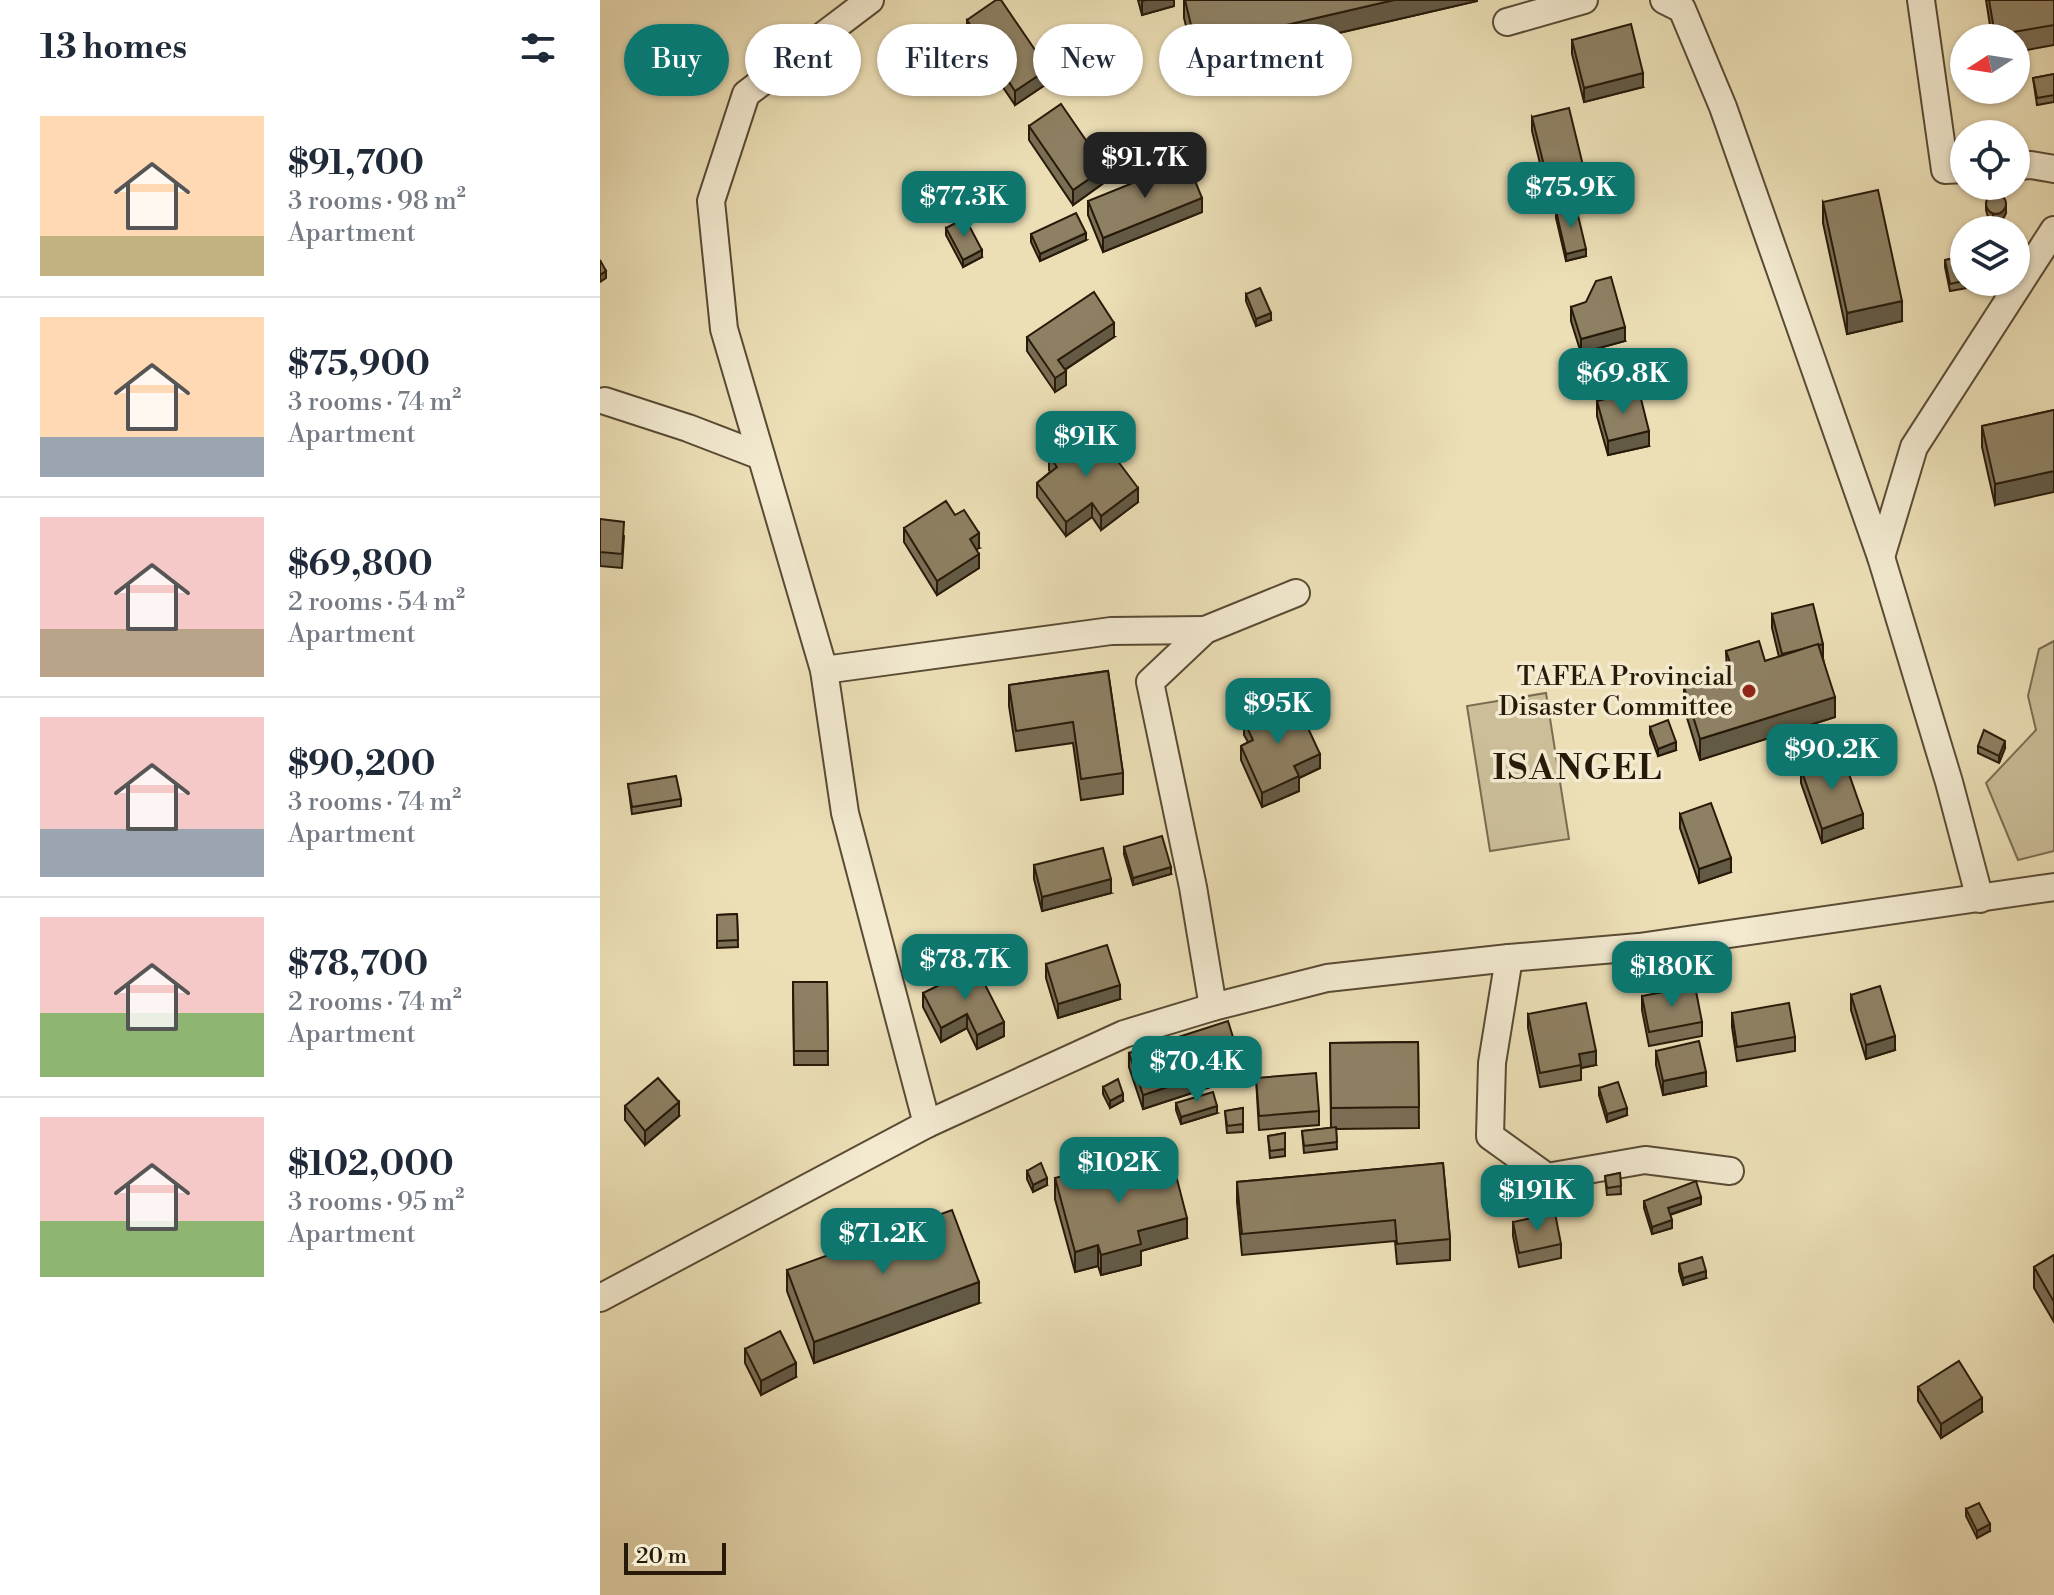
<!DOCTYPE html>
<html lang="en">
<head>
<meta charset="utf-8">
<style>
	:root { --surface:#fff; --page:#f6f6f7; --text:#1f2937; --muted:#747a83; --line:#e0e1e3; --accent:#0f766e }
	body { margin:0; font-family:"Libre Bodoni",serif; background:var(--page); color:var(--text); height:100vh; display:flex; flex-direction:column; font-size:30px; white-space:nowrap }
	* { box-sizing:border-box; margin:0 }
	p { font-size:26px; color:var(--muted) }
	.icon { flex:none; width:44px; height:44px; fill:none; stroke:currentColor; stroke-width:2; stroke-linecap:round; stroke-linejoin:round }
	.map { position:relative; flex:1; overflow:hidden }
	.drawer { display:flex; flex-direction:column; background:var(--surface); width:600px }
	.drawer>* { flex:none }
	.top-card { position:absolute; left:24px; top:24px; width:760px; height:72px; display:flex; gap:16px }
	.needle { width:52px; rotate:258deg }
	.buttons { position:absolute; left:1350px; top:24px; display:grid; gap:16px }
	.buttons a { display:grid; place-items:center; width:80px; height:80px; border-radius:50%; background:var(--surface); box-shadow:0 2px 6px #0004; font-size:40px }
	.scale { position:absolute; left:24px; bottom:20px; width:102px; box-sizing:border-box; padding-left:8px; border:4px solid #281a09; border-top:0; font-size:22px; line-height:28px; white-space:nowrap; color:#281a09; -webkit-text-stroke:6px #f3ead0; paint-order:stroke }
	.price { position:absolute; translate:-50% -68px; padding:0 18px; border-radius:16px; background:var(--accent); color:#fff; font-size:26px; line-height:52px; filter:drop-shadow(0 2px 4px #0008) }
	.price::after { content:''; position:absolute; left:50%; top:48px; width:24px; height:18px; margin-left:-12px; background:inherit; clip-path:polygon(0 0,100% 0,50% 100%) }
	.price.active { background:#222; color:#fff }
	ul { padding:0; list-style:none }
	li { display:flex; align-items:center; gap:24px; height:200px; padding:0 40px }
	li+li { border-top:2px solid var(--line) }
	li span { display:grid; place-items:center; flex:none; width:224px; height:160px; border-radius:0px; color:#555 }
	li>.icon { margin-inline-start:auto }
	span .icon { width:96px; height:96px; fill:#fffc; stroke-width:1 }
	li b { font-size:34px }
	h2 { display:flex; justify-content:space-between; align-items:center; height:96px; padding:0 40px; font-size:34px }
	.chip { padding:0 28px; border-radius:36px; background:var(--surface); box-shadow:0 2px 6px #0004; font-size:28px; line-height:72px }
	.chip.active { background:var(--accent); color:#fff }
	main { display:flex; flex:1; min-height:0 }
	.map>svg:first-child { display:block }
	.green { fill:#cbbe99; stroke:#7a6c51; stroke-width:2 }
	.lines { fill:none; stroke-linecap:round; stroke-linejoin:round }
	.street-casing { stroke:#594b34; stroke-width:30 }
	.street { stroke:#f3ead0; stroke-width:26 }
	.wall { fill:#7a6e55; stroke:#281a09; stroke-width:2 }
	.shaded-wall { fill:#635a45; stroke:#281a09; stroke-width:2 }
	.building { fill:#8e8063; stroke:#281a09; stroke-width:2 }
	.poi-dot { fill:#8f2418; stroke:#f3ead0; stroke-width:3 }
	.labels { text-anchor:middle; stroke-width:7; stroke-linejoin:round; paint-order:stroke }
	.poi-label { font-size:26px; fill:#281a09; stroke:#f3ead0; text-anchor:end }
	.district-label { font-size:34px; font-weight:bold; letter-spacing:2px; fill:#281a09; stroke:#f3ead0 }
</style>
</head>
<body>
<main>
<section class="drawer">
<h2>13 homes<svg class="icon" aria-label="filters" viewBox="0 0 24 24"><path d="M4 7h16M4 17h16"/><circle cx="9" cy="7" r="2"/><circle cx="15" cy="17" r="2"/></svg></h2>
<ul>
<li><span style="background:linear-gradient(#ffd9b3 75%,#c2b280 0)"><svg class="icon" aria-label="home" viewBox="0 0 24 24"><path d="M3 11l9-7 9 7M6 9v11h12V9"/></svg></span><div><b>$91,700</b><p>3 rooms · 98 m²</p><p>Apartment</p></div></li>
<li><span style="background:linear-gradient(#ffd9b3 75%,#9aa5b1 0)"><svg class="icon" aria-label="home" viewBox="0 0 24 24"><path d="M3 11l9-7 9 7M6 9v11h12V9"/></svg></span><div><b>$75,900</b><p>3 rooms · 74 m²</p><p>Apartment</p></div></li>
<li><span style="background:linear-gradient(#f6c9c9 70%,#b9a48a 0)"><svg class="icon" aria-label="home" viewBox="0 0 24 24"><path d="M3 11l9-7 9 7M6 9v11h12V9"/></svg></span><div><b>$69,800</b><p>2 rooms · 54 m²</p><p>Apartment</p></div></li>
<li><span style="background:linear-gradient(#f6c9c9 70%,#9aa5b1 0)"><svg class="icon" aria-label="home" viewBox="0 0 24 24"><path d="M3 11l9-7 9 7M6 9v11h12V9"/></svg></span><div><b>$90,200</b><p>3 rooms · 74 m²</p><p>Apartment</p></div></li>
<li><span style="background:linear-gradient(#f6c9c9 60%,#8fb573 0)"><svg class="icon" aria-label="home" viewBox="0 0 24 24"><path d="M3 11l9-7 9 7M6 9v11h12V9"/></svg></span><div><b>$78,700</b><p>2 rooms · 74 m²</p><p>Apartment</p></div></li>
<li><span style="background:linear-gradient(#f6c9c9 65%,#8fb573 0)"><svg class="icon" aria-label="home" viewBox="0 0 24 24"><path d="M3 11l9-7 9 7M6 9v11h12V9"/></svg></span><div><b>$102,000</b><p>3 rooms · 95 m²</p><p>Apartment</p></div></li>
</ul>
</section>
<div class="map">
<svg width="1454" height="1595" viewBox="0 0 1454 1595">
	<rect width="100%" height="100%" fill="#ecdfb6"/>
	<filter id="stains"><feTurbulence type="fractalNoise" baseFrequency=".0025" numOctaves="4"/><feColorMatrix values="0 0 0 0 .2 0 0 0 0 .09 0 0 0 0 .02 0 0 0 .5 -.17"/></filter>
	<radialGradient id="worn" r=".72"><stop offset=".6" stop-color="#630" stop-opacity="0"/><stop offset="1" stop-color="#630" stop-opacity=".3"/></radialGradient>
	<g class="green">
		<polygon points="1454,641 1454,851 1418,860 1386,783 1436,730 1428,696 1439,649"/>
		<polygon points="946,693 969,839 890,851 867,706"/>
	</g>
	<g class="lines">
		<g class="street-casing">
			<g id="street">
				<polyline points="270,0 146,94 111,201 124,329 224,670 245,813 327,1124"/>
				<polyline points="1064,0 1082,9 1123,107 1281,557 1349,782 1380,899"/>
				<polyline points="1321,0 1345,170 1364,169"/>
				<polyline points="907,22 984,0"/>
				<polyline points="1416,166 1431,165 1454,169"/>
				<polyline points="5,401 88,428 161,456"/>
				<polyline points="1281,557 1314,447 1454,230"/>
				<polyline points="224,670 511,631 605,630"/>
				<polyline points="909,958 892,1063 890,1136 947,1177 1045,1160 1130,1171"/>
				<polyline points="613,1007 593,887 550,682 605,630 696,593"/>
				<polyline points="0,1298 327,1124 524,1034 613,1007 727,978 909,958 1039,947 1454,887"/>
			</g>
		</g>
		<use href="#street" class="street"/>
	</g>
	<g class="wall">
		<polygon points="538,0 574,0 574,6 542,15"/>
		<polygon points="584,0 877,0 877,1 596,66 584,18"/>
		<polygon points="1386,0 1454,0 1454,45 1416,52 1416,38 1392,38"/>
		<polygon points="367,20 448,83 415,105 367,34"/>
		<polygon points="972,40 1043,87 984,102 972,54"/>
		<polygon points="1454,74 1454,102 1437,105 1433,78"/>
		<polygon points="932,117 988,200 951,208 932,131"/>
		<polygon points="429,126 505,182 473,205 429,140"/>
		<polygon points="488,201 602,212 503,252 488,215"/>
		<polygon points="1223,202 1302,321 1247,334 1223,223"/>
		<polygon points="1386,203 1406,213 1403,219 1393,222 1388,217 1386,210"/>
		<polygon points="956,211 986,256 966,261 956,218"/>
		<polygon points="346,228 382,257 363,267 346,235"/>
		<polygon points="431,234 486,240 440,261 431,242"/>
		<polygon points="1364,256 1364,282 1390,282 1390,284 1350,291 1345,267 1345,260"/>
		<polygon points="646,294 671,320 656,326 646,301"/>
		<polygon points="971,307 1025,341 981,353 971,321"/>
		<polygon points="427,337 514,337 465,370 466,385 455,392 427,351"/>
		<polygon points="997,401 1049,446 1008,455 997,416"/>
		<polygon points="1454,410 1395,505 1382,447 1382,426"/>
		<polygon points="486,445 538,502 501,530 492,517 466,536 437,497 437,483 450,472 449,470 449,456"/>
		<polygon points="0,519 24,536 22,568 0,566"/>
		<polygon points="304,528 379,548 376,549 379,568 337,595 304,542"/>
		<polygon points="1172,614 1223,658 1235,717 1100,760 1084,708 1084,687 1127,673 1126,651 1165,661 1179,657 1172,628"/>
		<polygon points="508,671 523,773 523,794 481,800 473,743 416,751 409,706 409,685"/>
		<polygon points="695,719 720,768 699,778 699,791 662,807 641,760 641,746 648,742 644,735 644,721"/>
		<polygon points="1050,727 1076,750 1058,756 1050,734"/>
		<polygon points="1378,746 1405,748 1399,763 1378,753"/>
		<polygon points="1201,769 1263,828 1222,843 1201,783"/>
		<polygon points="28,784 81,799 81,806 32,814"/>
		<polygon points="1080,814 1131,872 1099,883 1080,828"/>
		<polygon points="524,847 571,874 533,885 524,854"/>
		<polygon points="434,865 511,893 442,911 434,879"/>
		<polygon points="137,914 138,947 117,948 117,915"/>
		<polygon points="446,964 520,999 458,1018 446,978"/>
		<polygon points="193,982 227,982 228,1065 194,1065"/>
		<polygon points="323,993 404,1022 404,1036 377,1049 367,1028 341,1042 323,1007"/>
		<polygon points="1251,995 1295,1050 1266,1059 1251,1010"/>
		<polygon points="1042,996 1102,1022 1102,1036 1049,1046 1042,1010"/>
		<polygon points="1132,1013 1195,1037 1195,1051 1137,1061 1132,1027"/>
		<polygon points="928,1014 996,1065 981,1068 981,1080 940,1087 928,1028"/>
		<polygon points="818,1042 819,1128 736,1129 737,1149 704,1153 702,1131 731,1128 730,1043"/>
		<polygon points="1056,1051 1106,1086 1063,1095 1056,1065"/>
		<polygon points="529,1053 641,1077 543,1109 529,1067"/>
		<polygon points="656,1078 719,1111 719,1125 659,1130"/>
		<polygon points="503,1087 523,1101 510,1108 503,1094"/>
		<polygon points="999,1088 1027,1115 1007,1122 999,1095"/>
		<polygon points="576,1103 617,1113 581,1124 576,1110"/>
		<polygon points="25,1106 79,1116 45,1145 25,1120"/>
		<polygon points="643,1108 643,1132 627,1133 625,1111"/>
		<polygon points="685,1133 685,1156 670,1158 668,1136"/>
		<polygon points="843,1163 850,1239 850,1260 797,1264 795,1241 642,1255 637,1202 637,1182"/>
		<polygon points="427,1171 447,1185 433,1192 427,1179"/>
		<polygon points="1020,1173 1021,1194 1007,1195 1005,1176"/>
		<polygon points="455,1178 501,1179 587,1238 541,1251 541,1265 501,1275 498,1266 475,1272 455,1199"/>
		<polygon points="1044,1201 1101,1204 1070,1215 1072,1228 1052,1234 1044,1208"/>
		<polygon points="913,1222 961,1244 961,1258 919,1267 913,1236"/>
		<polygon points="1454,1255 1454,1322 1434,1288 1434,1267"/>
		<polygon points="1079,1264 1106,1278 1083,1285 1079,1271"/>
		<polygon points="187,1270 379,1303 214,1363 187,1291"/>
		<polygon points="145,1349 196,1377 161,1395 145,1363"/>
		<polygon points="1318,1387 1382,1412 1341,1438 1318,1401"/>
		<polygon points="1366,1509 1390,1531 1377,1538 1366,1516"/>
	</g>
	<g class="shaded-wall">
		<polygon points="546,0 574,0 574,6 542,15 542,1"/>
		<polygon points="794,0 877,0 877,1 596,66 596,46"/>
		<polygon points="448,69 448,83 415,105 415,91"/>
		<polygon points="1043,73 1043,87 984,102 984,88"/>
		<polygon points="505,168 505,182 473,205 473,190"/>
		<polygon points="988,186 988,200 951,208 951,194"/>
		<polygon points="602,198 602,212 503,252 503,238"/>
		<polygon points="1406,206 1406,213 1403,219 1393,222 1393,214"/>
		<polygon points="486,233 486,240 440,261 440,254"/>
		<polygon points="986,249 986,256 966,261 966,254"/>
		<polygon points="382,250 382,257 363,267 363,260"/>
		<polygon points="6,271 6,278 0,282 0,275"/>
		<polygon points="1302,301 1302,321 1247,334 1247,313"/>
		<polygon points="671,313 671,320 656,326 656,319"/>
		<polygon points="514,323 514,337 458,374 458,360"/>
		<polygon points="1025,327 1025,341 981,353 981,339"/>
		<polygon points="466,371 466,385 455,392 455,378"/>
		<polygon points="1049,431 1049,446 1008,455 1008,441"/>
		<polygon points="1454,471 1454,492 1395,505 1395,484"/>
		<polygon points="538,488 538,502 501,530 501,516"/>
		<polygon points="492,503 492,517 466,536 466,522"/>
		<polygon points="379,533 379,548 370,553 370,539"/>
		<polygon points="379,554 379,568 337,595 337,581"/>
		<polygon points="1223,644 1223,658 1182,668 1182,654"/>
		<polygon points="1235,697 1235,717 1100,760 1100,739"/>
		<polygon points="1405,741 1405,748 1399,763 1399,756"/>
		<polygon points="1076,742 1076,750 1058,756 1058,749"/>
		<polygon points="720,754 720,768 699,778 699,791 662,807 662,793 694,766"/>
		<polygon points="1263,814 1263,828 1222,843 1222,829"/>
		<polygon points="1131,858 1131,872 1099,883 1099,869"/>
		<polygon points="571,867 571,874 533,885 533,878"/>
		<polygon points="511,879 511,893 442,911 442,897"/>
		<polygon points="520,985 520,999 458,1018 458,1004"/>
		<polygon points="367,1014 367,1028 341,1042 341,1028"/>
		<polygon points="404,1022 404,1036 377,1049 377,1035"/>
		<polygon points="1295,1036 1295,1050 1266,1059 1266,1045"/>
		<polygon points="996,1051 996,1065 981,1068 979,1054"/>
		<polygon points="641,1063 641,1077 543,1109 543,1095"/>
		<polygon points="1106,1072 1106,1086 1063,1095 1063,1081"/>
		<polygon points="523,1094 523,1101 510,1108 510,1101"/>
		<polygon points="79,1102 79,1116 45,1145 45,1131"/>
		<polygon points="617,1106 617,1113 581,1124 581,1117"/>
		<polygon points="1027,1108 1027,1115 1007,1122 1007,1114"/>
		<polygon points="447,1178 447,1185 433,1192 433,1185"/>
		<polygon points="1101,1197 1101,1204 1068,1215 1068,1208"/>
		<polygon points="587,1218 587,1238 541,1251 541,1265 501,1275 501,1255 538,1231"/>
		<polygon points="1072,1220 1072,1228 1052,1234 1052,1227"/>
		<polygon points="498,1245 498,1266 475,1272 475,1252"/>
		<polygon points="1106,1271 1106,1278 1083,1285 1083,1278"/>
		<polygon points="379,1282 379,1303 214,1363 214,1342"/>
		<polygon points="196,1363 196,1377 161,1395 161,1381"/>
		<polygon points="1382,1398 1382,1412 1341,1438 1341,1424"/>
		<polygon points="1390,1524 1390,1531 1377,1538 1377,1531"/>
	</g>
	<g class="building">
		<polygon points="396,0 401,0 448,69 415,91 367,20"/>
		<polygon points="585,0 794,0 596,46"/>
		<polygon points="1389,0 1454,0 1454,25 1395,35"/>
		<polygon points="1031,24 1043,73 984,88 972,40"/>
		<polygon points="1454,74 1454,95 1437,98 1433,78"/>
		<polygon points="461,104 505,168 473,190 429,126"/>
		<polygon points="969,108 988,186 951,194 932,117"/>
		<polygon points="587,161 602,198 503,238 488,201"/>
		<polygon points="1278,190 1302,301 1247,313 1223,202"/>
		<circle cx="1396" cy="204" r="10"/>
		<polygon points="976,207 986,249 966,254 956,211"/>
		<polygon points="476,213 486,233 440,254 431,234"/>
		<polygon points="365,218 382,250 363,260 346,228"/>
		<polygon points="1364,256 1364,281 1350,284 1345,260"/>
		<polygon points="0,260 6,271 0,275"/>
		<polygon points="1011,277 1025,327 981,339 971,307 986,302 996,281"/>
		<polygon points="660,288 671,313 656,319 646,294"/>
		<polygon points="494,292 514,323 458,360 466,371 455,378 427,337"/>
		<polygon points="1039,391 1049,431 1008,441 997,401"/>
		<polygon points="1454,410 1454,471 1395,484 1382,426"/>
		<polygon points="478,434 486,445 499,436 538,488 501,516 492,503 466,522 437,483 457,467 449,456"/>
		<polygon points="346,501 355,515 364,510 379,533 370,539 379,554 337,581 304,528"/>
		<polygon points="0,519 24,522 22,554 0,552"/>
		<polygon points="1213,604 1223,644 1182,654 1172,614"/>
		<polygon points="1159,641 1165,661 1218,644 1235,697 1100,739 1084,687 1133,671 1126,651"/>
		<polygon points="508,671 523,773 481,779 473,722 416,731 409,685"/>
		<polygon points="687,702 695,719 702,715 720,754 694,766 699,776 662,793 641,746 653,740 644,721"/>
		<polygon points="1068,720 1076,742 1058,749 1050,727"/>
		<polygon points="1384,730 1405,741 1399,756 1378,746"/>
		<polygon points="1242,754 1263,814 1222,829 1201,769"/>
		<polygon points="76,776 81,799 32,807 28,784"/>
		<polygon points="1111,803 1131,858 1099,869 1080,814"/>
		<polygon points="562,836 571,867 533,878 524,847"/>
		<polygon points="503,848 511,879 442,897 434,865"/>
		<polygon points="137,914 138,940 117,941 117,915"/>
		<polygon points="507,945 520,985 458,1004 446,964"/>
		<polygon points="376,967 404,1022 377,1035 367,1014 341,1028 323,993"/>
		<polygon points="193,982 227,982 228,1051 194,1051"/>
		<polygon points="1095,986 1102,1022 1049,1032 1042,996"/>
		<polygon points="1280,986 1295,1036 1266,1045 1251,995"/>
		<polygon points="986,1003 996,1051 979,1054 981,1065 940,1073 928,1014"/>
		<polygon points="1189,1003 1195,1037 1137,1047 1132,1013"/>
		<polygon points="628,1021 641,1063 543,1095 529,1053"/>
		<polygon points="1099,1041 1106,1072 1063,1081 1056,1051"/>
		<polygon points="818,1042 819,1107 731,1108 730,1043"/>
		<polygon points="716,1073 719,1111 659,1116 656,1078"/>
		<polygon points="58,1078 79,1102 45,1131 25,1106"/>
		<polygon points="518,1079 523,1094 510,1101 503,1087"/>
		<polygon points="1018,1082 1027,1108 1007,1114 999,1088"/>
		<polygon points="613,1092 617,1106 581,1117 576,1103"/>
		<polygon points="643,1108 643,1124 627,1126 625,1111"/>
		<polygon points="736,1127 737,1142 704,1146 702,1131"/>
		<polygon points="685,1133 685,1149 670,1151 668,1136"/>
		<polygon points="572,1160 587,1218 538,1231 541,1244 501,1255 498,1245 475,1252 455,1178 498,1167 501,1179"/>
		<polygon points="441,1163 447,1178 433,1185 427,1171"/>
		<polygon points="843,1163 850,1239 797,1244 795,1220 642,1234 637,1182"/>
		<polygon points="1020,1173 1021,1186 1007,1188 1005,1176"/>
		<polygon points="1096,1181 1101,1197 1068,1208 1072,1220 1052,1227 1044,1201"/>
		<polygon points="352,1210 379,1282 214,1342 187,1270"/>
		<polygon points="955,1213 961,1244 919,1253 913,1222"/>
		<polygon points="1454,1255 1454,1302 1434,1267"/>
		<polygon points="1102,1257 1106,1271 1083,1278 1079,1264"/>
		<polygon points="180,1331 196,1363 161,1381 145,1349"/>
		<polygon points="1359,1361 1382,1398 1341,1424 1318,1387"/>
		<polygon points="1379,1503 1390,1524 1377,1531 1366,1509"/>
	</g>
	<circle class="poi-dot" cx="1149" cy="691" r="8"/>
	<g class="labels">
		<g class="poi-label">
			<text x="1133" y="685">TAFEA Provincial<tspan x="1133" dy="30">Disaster Committee</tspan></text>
		</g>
		<g class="district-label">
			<text x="978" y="779">ISANGEL</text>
		</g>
	</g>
	<rect width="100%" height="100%" filter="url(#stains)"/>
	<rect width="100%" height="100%" fill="url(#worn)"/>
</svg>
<div class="buttons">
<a><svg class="needle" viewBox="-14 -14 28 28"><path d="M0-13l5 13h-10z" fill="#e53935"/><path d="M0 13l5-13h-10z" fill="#747a83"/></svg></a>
<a><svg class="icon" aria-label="locate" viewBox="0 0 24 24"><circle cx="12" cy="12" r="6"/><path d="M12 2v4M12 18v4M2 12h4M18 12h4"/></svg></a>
<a><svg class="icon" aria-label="layers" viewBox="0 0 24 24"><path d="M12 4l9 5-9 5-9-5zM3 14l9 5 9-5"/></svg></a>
</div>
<div class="scale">20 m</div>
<b class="price active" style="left:545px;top:200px">$91.7K</b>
<b class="price" style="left:971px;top:230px">$75.9K</b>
<b class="price" style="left:364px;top:239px">$77.3K</b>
<b class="price" style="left:1023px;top:416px">$69.8K</b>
<b class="price" style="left:486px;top:479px">$91K</b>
<b class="price" style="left:678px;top:746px">$95K</b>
<b class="price" style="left:1232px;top:792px">$90.2K</b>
<b class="price" style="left:365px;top:1002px">$78.7K</b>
<b class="price" style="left:1072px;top:1009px">$180K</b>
<b class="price" style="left:597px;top:1104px">$70.4K</b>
<b class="price" style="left:519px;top:1205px">$102K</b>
<b class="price" style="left:937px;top:1233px">$191K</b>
<b class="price" style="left:283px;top:1276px">$71.2K</b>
<div class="top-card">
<a class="chip active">Buy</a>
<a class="chip">Rent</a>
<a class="chip">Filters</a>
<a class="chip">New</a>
<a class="chip">Apartment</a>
</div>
</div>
</main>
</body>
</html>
